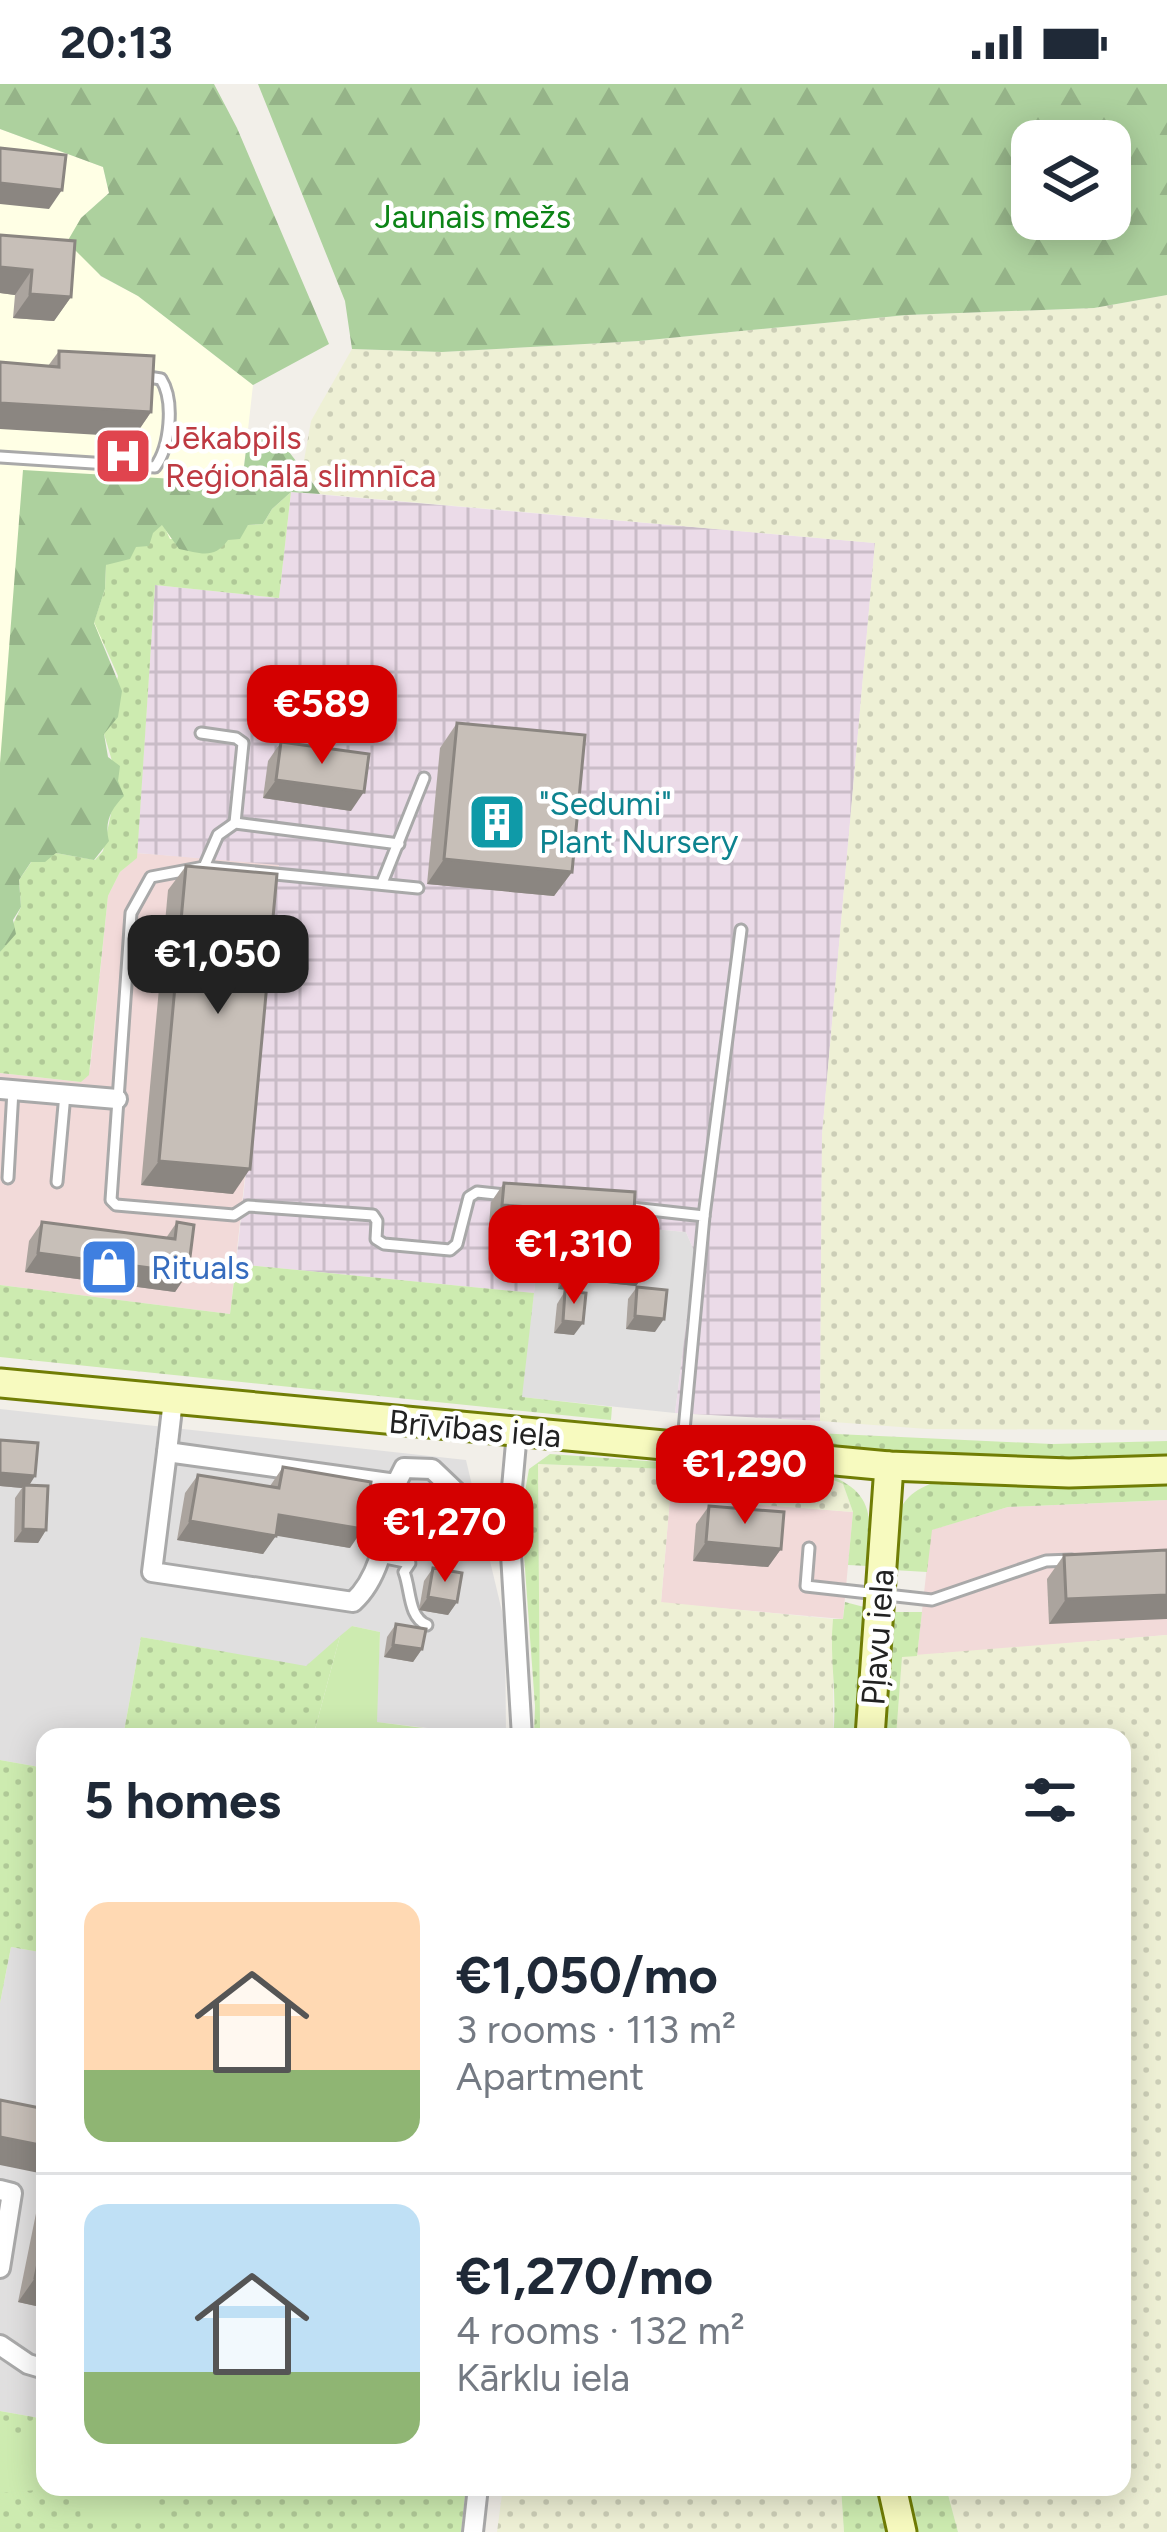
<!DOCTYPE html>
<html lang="en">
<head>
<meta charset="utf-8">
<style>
	:root { --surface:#fff; --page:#f2f2f3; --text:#1f2937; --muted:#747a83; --line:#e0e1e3; --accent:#d40000 }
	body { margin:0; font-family:Figtree,sans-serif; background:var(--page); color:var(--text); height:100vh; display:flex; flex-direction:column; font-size:45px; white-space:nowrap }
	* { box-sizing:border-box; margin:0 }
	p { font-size:39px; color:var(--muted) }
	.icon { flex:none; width:66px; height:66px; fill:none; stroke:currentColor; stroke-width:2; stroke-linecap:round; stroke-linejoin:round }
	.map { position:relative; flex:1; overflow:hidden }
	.sheet { position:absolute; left:36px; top:1644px; width:1095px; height:768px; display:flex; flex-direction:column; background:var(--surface); border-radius:24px; box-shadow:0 6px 30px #0003 }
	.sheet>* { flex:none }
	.controls { position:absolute; left:1011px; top:36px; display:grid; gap:24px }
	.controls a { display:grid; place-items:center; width:120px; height:120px; border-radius:24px; background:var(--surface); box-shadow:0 6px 30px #0003; font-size:60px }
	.price { position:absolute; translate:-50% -102px; padding:0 27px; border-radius:24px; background:var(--accent); color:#fff; font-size:39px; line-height:78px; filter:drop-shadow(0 3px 6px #0008) }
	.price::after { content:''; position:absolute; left:50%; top:72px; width:36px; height:27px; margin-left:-18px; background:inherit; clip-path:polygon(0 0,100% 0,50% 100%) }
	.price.active { background:#222; color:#fff }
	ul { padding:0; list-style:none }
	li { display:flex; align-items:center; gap:36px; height:300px; padding:0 48px }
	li+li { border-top:3px solid var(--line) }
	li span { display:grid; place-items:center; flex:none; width:336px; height:240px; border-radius:24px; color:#555 }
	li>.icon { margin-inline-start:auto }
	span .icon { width:144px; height:144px; fill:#fffc; stroke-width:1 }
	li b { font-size:51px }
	h2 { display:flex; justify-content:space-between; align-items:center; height:144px; padding:0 48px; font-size:51px }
	.status { display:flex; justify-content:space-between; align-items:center; height:84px; padding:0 60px; background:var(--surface); direction:ltr }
	.status svg { height:33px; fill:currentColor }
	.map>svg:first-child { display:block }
	.residential { fill:#e0dfdf }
	.commercial { fill:#f2dad9 }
	.industrial { fill:url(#industrial-grid) }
	.education { fill:#ffffe5 }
	.farmland { fill:url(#farmland-dots) }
	.grass { fill:url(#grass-dots) }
	.forest { fill:url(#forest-firs); fill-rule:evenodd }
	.garden { fill:#cdebb0 }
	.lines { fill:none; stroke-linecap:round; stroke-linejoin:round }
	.lane-casing { stroke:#a9a9a9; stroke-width:15 }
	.street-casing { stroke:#a9a9a9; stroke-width:24 }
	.secondary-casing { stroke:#707d05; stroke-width:33 }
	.lane { stroke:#fff; stroke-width:9 }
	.street { stroke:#fff; stroke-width:18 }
	.secondary { stroke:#f7fabf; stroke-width:27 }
	.wall { fill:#aba49e }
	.shaded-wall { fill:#8b8681 }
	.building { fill:#c7bfb8; stroke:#8b8681; stroke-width:3 }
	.labels { text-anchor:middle; stroke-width:9; stroke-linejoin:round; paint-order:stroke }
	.park-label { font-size:33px; fill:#0c8416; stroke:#fff }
	.health-label { font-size:33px; fill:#be3a42; stroke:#fff; text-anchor:start }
	.culture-label { font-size:33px; fill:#0d838f; stroke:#fff; text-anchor:start }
	.shop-label { font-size:33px; fill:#366cbe; stroke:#fff; text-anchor:start }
	.street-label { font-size:33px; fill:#222; stroke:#fff }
</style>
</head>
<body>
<div class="status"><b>20:13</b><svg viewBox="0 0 49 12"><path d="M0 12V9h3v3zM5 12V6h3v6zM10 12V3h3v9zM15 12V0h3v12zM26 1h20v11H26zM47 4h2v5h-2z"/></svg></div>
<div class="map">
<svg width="1167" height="2448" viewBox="0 0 1167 2448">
	<defs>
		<pattern id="industrial-grid" width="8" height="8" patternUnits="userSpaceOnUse" patternTransform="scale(3)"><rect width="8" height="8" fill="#ebdbe8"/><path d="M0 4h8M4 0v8" fill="none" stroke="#c9bcc7"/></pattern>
		<pattern id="farmland-dots" width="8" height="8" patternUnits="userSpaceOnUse" patternTransform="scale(3)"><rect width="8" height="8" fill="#eef0d5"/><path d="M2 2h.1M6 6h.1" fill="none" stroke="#ccceb7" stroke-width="1.8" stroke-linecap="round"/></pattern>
		<pattern id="grass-dots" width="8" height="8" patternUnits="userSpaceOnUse" patternTransform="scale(3)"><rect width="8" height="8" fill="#cdebb0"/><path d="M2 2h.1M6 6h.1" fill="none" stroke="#b0c997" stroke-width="1.8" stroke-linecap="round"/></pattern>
		<pattern id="forest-firs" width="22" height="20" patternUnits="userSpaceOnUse" patternTransform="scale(3)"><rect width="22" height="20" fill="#add19e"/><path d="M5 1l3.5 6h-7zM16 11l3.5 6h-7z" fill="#95b388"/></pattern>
	</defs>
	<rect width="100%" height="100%" fill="#f2efe9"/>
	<g class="residential">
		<polygon points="543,1135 686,1148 695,1169 675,1329 521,1313"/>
		<polygon points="0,1325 466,1376 505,1540 506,1653 376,1638 380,1548 352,1542 306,1583 141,1553 123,1653 45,1653 45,1684 0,1676"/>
		<polygon points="11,1863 45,1869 45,2335 0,2327 0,1919"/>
	</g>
	<g class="commercial">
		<polygon points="137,769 279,780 230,1230 0,1201 0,989 81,998 90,985 108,812 120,788 136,774"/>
		<polygon points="670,1413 853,1428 843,1535 661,1519"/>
		<polygon points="1167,1416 1167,1551 917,1572 931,1446 1008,1423"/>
	</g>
	<polygon class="industrial" points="291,408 875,459 822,1051 820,1337 675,1329 695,1169 686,1148 543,1135 534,1209 236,1180 279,781 137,769 155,501 279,514"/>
	<polygon class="education" points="0,45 103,83 109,109 81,134 100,192 138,212 253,301 242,399 0,679"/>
	<g class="farmland">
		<polygon points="1167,211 1167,1346 927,1345 820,1337 822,1051 875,459 320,410 303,382 311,337 352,265 442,268 639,257 907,231 1094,224"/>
		<polygon points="538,1380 821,1391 843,1400 853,1428 670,1414 661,1518 833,1535 833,1653 540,1653"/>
		<polygon points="1167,1551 1167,2448 958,2448 946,2403 1122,2403 1122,1653 896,1653 902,1572"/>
		<polygon points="503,2403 841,2403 844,2448 497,2448"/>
	</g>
	<g class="grass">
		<polygon points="291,408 279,514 155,501 137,774 120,788 108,812 89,991 81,998 0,989 0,868 21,823 19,796 32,777 56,769 95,776 103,767 118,697 104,650 118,592 94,538 105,505 106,481 163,440 170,455 228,456 248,441 263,440 272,425"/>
		<polygon points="236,1180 534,1209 522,1313 612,1323 611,1336 0,1273 0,1201 230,1230"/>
		<path d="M707 1344 1052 1360 1167 1357V1372C1019 1379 871 1367 724 1355Z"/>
		<path d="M550 1370 826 1390C876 1408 871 1435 868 1482L848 1481 853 1428 843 1400 821 1391 538 1380 540 1643V1653H534L535 1622 521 1430 529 1385Z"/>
		<path d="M1167 1399V1416L1008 1423 932 1446 927 1488 893 1486C897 1446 888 1417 930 1400Z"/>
		<path d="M845 1518 864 1523 856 1653H833C838 1614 829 1574 833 1535H843Z"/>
		<polygon points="890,1528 922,1528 917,1572 902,1573 896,1653 880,1653"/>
		<polygon points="340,1552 313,1653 123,1653 141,1553 306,1582"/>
		<polygon points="0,1676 45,1684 45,1869 11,1863 0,1919"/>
		<polygon points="0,2327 45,2335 45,2403 466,2403 461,2448 0,2448"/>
		<polygon points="841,2403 883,2403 892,2448 844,2448"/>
		<polygon points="904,2403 946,2403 958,2448 912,2448"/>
	</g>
	<g class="forest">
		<polygon points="0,0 214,0 237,44 329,260 253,301 138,212 101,192 67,158 81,134 109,109 103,83 0,45"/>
		<path d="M258 0H1167V211L1094 224 907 231 639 257 442 268 352 265 345 217ZM1032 57H1110V135H1032Z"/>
		<path d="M276 349C291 373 305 386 320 410L291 408 272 425 263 440 248 441 240 455 228 456C214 476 200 469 179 465L162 441 153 449 149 462 136 463 130 475 106 481 105 505 94 539 122 607 118 633 104 650 108 673 120 682 118 697 124 712C111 725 104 738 109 757L94 776 56 769 45 778H31L19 796 21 823 13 836 16 850 0 868V679L23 386 242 399 247 358Z"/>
	</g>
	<g class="garden">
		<polygon points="352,1542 380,1548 377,1638 493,1653 313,1653 340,1552"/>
		<polygon points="0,2352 45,2353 45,2403 75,2403 0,2409"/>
		<polygon points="78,2403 145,2403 161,2425 158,2439 81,2437"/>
	</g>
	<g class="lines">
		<g class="lane-casing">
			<g id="lane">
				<path d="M0 373 155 383C170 363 175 317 161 295L142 292"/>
				<polyline points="201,649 236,654 243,659 235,739"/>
				<polyline points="399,760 235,739 218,751 204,783 151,793 131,829 111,1116 116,1121 234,1131 248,1122 373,1131 377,1137 376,1155 384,1160 450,1166 457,1160 469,1113 477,1108 505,1111"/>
				<polyline points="204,783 418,804"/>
				<polyline points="382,799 424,694"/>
				<polyline points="8,1094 13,1006"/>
				<polyline points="57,1098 65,1010"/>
				<polyline points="623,1123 704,1132 683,1357"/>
				<polyline points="704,1132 741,846"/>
				<polyline points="809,1464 806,1502 932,1516 1046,1477 1072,1476"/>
				<path d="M380 1473 410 1479 404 1488C411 1506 408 1533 427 1541"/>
			</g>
		</g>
		<g class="street-casing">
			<g id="street">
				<polyline points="0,1005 117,1015"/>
				<polyline points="517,1348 509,1437 522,1653"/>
				<polyline points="167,1368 173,1316"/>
				<path d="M396 1400 167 1368 152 1488 353 1518C384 1490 387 1439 396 1400L404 1384 432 1385 474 1425 509 1437"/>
				<polyline points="0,2106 12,2109 0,2184"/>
				<polyline points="0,2261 28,2280 45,2285"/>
				<polyline points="473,2448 478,2403"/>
			</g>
		</g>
		<g class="secondary-casing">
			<g id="secondary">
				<polyline points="0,1299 889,1382 1069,1389 1167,1386"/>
				<polyline points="870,1653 889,1382"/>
				<polyline points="892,2403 902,2448"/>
			</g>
		</g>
		<use href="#lane" class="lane"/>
		<use href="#street" class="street"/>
		<use href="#secondary" class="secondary"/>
	</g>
	<g class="wall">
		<polygon points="0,151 71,213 54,237 13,234 15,211 0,209"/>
		<polygon points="59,267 151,328 134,353 48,282"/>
		<polygon points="457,639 572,788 554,812 427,800 440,664"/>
		<polygon points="281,658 351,727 263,714 268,677"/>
		<polygon points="186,782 233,1110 141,1101 168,806"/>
		<polygon points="504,1099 621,1149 489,1140 491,1118"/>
		<polygon points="42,1138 166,1154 177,1138 188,1189 175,1208 25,1188 29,1157"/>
		<polygon points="569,1163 579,1207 558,1205 561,1176"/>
		<polygon points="618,1166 645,1189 636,1202 607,1199 609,1178"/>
		<polygon points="637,1203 655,1248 626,1245 628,1215"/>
		<polygon points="565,1207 574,1251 554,1249 557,1220"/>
		<polygon points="0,1356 29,1401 46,1446 38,1459 14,1458 15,1414 22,1404 0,1402"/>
		<polygon points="283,1383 350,1464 276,1451 263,1470 177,1456 185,1409 198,1391 270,1402"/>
		<polygon points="709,1422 781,1465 768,1483 693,1477 696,1440"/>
		<polygon points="1167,1466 1049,1540 1047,1495 1064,1471"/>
		<polygon points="433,1484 457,1518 448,1531 419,1526 424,1497"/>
		<polygon points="396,1540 422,1565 413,1578 384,1573 387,1553"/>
		<polygon points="45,2025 45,2224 18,2218 44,2090"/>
	</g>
	<g class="shaded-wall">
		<polygon points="0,99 62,106 49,125 0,120"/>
		<polygon points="0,183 32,186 15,211 0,209"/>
		<polygon points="30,210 71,213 54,237 13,234"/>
		<polygon points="0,319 151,328 134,353 0,345"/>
		<polygon points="276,696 364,708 351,727 263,714"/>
		<polygon points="444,775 572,788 554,812 427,800"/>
		<polygon points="159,1077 250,1085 233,1110 141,1101"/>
		<polygon points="502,1121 634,1130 621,1149 489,1140"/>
		<polygon points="38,1169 188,1189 175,1208 25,1188"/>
		<polygon points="616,1186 645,1189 636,1202 607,1199"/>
		<polygon points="567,1192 587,1194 579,1207 558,1205"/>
		<polygon points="635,1232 664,1235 655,1248 626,1245"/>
		<polygon points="563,1237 583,1239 574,1251 554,1249"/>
		<polygon points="0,1389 35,1392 27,1405 24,1401 22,1404 0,1402"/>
		<polygon points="279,1431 363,1445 350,1464 266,1450"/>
		<polygon points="190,1437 276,1452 263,1470 177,1456"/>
		<polygon points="23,1445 46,1446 38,1459 14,1458"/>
		<polygon points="706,1458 781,1465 768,1483 693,1477"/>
		<polygon points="1167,1511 1167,1535 1049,1540 1066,1515"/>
		<polygon points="428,1513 457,1518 448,1531 419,1526"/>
		<polygon points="393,1561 422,1565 413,1578 384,1573"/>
		<polygon points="0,2053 45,2062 44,2090 0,2081"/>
		<polygon points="35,2194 45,2196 45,2224 18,2218"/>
	</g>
	<g class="building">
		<polygon points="0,64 66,71 62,106 0,99"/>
		<polygon points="0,151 75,157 71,213 30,210 32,186 0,183"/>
		<polygon points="59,267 154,272 151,328 0,319 0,278 59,283"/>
		<polygon points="457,639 585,651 572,788 444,775"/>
		<polygon points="281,658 369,670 364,708 276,696"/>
		<polygon points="186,782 277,790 250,1085 159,1077"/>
		<polygon points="504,1099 635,1108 634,1130 502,1121"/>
		<polygon points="42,1138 175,1155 177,1138 194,1141 188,1189 38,1169"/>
		<polygon points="569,1163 590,1165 587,1194 567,1192"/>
		<polygon points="618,1166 647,1168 645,1189 616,1186"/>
		<polygon points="637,1203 667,1206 664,1235 635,1232"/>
		<polygon points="565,1207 586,1209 583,1239 563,1237"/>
		<polygon points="0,1356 38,1359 35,1392 0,1389"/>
		<polygon points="283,1383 371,1398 363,1445 279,1431 276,1452 190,1437 198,1391 279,1404"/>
		<polygon points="24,1401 48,1402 46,1446 23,1445"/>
		<polygon points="709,1422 784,1428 781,1465 706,1458"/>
		<polygon points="1167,1466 1167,1511 1066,1515 1064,1471"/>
		<polygon points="433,1484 462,1489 457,1518 428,1513"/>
		<polygon points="396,1540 426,1545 422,1565 393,1561"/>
		<polygon points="0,2016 45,2025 45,2062 0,2053"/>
		<polygon points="45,2145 45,2196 35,2194"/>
	</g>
	<defs>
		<g id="hospital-square" transform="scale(3)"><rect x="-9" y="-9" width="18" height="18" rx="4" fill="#e0444e" stroke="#fff"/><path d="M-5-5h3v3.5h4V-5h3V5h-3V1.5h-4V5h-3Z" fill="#fff"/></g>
		<g id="building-square" transform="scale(3)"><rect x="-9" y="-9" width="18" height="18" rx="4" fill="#0f9aa8" stroke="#fff"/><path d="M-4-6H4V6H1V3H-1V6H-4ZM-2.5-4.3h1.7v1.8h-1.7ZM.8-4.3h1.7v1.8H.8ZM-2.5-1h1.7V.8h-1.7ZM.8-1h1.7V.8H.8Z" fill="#fff"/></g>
		<g id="shop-square" transform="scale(3)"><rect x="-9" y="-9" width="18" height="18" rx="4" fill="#3f7fe0" stroke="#fff"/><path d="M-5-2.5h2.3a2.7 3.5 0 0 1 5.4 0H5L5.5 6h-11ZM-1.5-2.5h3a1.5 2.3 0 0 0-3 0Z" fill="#fff"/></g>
	</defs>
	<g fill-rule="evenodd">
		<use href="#hospital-square" x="123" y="372"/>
		<use href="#building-square" x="497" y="738"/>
		<use href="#shop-square" x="109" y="1183"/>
	</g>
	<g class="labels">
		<g class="park-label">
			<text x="473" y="144">Jaunais mežs</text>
		</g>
		<g class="health-label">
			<text x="165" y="365">Jēkabpils<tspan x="165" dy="38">Reģionālā slimnīca</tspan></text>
		</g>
		<g class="culture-label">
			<text x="539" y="731">"Sedumi"<tspan x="539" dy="38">Plant Nursery</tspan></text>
		</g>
		<g class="shop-label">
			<text x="151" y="1195">Rituals</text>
		</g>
		<g class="street-label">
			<text transform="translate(475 1344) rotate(5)" y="12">Brīvības iela</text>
			<text transform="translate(877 1553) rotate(-86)" y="12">Pļavu iela</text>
		</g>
	</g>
</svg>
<div class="controls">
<a><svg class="icon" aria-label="layers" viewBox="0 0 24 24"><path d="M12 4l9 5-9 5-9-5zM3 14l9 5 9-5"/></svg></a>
</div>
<b class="price" style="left:322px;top:683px">€589</b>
<b class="price active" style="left:218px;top:933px">€1,050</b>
<b class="price" style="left:574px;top:1223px">€1,310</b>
<b class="price" style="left:745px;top:1443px">€1,290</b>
<b class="price" style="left:445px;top:1501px">€1,270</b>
<section class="sheet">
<h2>5 homes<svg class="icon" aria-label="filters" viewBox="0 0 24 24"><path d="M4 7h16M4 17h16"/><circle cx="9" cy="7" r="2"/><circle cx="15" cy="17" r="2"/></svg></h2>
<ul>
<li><span style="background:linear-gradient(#ffd9b3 70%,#8fb573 0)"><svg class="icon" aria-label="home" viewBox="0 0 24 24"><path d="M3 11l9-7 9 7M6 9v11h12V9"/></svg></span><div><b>€1,050/mo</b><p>3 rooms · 113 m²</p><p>Apartment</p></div></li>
<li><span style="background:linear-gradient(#bfe0f5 70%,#8fb573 0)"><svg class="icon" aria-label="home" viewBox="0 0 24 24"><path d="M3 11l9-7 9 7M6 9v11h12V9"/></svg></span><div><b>€1,270/mo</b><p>4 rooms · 132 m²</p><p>Kārklu iela</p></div></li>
</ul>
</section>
</div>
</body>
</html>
